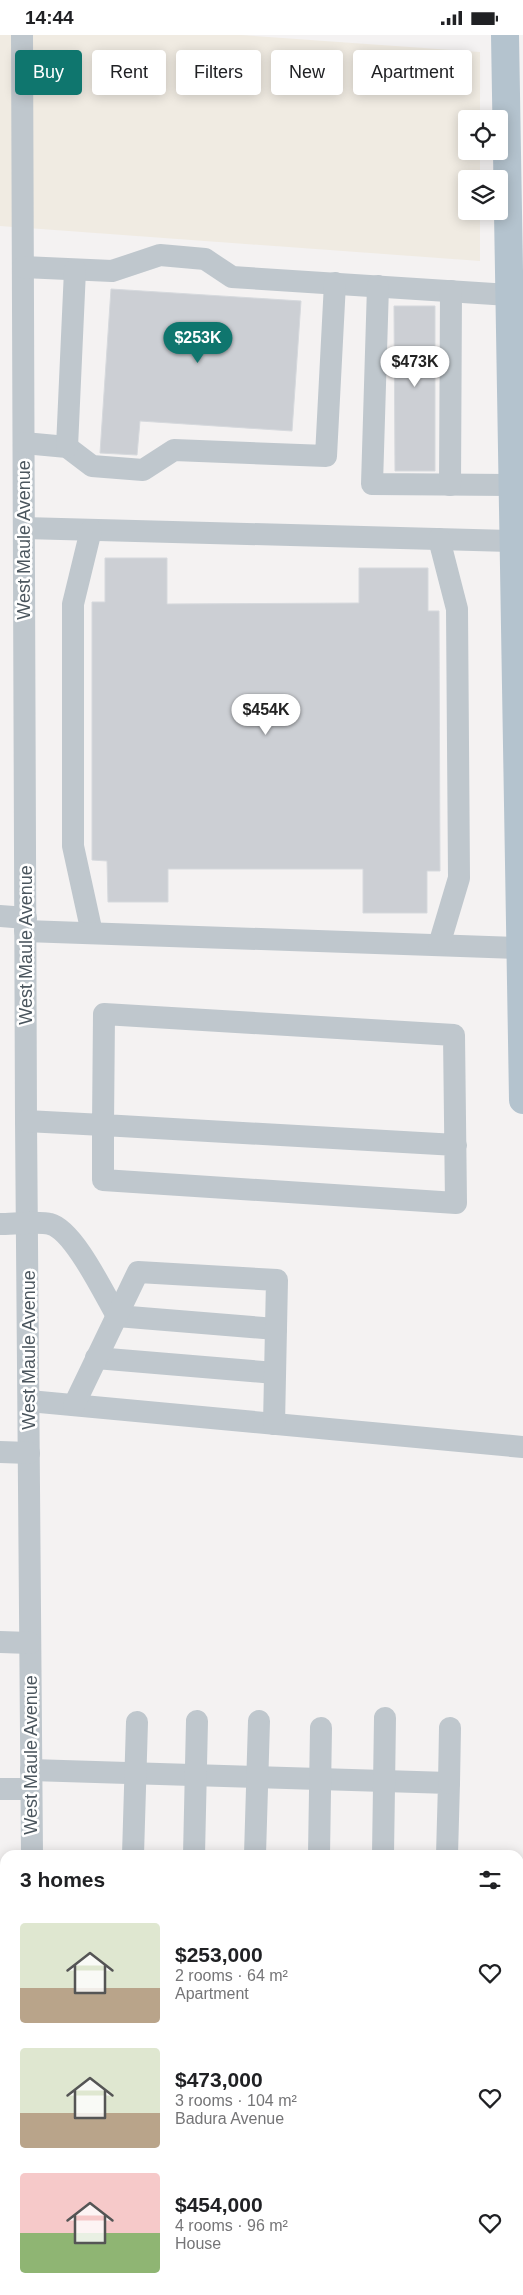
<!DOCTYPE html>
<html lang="en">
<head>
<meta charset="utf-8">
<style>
	:root { --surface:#fff; --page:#f6f6f6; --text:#202124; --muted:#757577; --accent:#0f766e }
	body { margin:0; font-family:Helvetica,sans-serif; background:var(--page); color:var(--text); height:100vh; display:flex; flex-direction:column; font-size:19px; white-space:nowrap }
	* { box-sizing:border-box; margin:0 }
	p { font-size:16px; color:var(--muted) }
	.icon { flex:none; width:28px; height:28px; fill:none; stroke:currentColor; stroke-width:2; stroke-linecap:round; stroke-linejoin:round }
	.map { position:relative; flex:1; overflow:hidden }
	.panel { position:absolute; left:0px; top:1815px; width:524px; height:445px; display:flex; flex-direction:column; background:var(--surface); border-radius:15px 15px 0 0; box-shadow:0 2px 12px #0003 }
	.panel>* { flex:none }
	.banner { position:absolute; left:15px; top:15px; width:494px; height:45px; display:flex; gap:10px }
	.fabs { position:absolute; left:458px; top:75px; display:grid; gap:10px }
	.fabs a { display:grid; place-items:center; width:50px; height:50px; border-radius:5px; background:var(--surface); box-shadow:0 2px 12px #0003; font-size:25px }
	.price { position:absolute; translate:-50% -42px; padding:0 11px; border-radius:18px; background:#fff; color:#222; font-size:16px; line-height:32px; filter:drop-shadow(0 1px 2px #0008) }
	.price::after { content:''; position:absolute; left:50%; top:30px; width:15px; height:11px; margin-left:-8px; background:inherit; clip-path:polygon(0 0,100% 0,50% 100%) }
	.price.selected { background:var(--accent); color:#fff }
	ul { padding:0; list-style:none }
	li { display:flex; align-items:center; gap:15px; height:125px; padding:0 20px }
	li span { display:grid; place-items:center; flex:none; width:140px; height:100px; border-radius:5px; color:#555 }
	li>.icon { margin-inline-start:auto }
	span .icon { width:60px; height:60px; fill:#fffc; stroke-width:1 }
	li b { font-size:21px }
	h2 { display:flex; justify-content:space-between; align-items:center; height:60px; padding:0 20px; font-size:21px }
	.pill { padding:0 18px; border-radius:5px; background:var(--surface); box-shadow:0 2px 12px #0003; font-size:18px; line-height:45px }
	.pill.selected { background:var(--accent); color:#fff }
	.status { display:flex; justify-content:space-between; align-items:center; height:35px; padding:0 25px; background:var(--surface); direction:ltr }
	.status svg { height:14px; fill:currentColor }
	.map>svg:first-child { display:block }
	.sand { fill:#f0ebe2 }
	.building { fill:#cccfd4; stroke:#d6d9dd }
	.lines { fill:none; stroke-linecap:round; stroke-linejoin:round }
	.minor { stroke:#bfc7cd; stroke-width:22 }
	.major { stroke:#b4c3ce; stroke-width:28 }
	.labels { text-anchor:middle; stroke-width:5; stroke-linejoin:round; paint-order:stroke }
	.street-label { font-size:18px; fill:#4b565e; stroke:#fff }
</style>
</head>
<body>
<div class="status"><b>14:44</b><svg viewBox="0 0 49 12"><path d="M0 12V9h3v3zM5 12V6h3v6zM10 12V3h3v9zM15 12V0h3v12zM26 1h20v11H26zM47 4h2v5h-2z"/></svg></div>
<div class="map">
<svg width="523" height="2260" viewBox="0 0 523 2260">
	<rect width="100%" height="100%" fill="#f4f2f2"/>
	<polygon class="sand" points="0,0 241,0 480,17 480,84 466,84 466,116 480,116 480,144 466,144 466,176 480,176 480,226 0,191"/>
	<g class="building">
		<polygon points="111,254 301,266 292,396 140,386 137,420 100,418"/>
		<polygon points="394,271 435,271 435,436 395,436"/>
		<polygon points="105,523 167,523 167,569 359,568 359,533 428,533 428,576 439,576 440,836 427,836 427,878 363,878 363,834 168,834 168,867 108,867 107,826 92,825 92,567 105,567"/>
	</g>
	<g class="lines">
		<g class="minor">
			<polyline points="22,0 26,1086 32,1820"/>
			<polyline points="23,232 112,236 160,220 205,224 232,242 509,260"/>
			<polyline points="378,251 372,449 512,450"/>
			<polyline points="24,408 67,412 92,431 143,435 174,415 326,421 335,248"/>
			<polyline points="67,412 75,235"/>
			<polyline points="450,450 451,256"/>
			<polyline points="24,493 513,506"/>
			<polyline points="91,495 73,569 73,811 92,898"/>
			<polyline points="0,881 26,883"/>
			<polyline points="25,896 520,913"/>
			<polyline points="439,910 459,843 457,574 439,504"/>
			<polyline points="26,1086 103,1090 104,979 454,1000 456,1168 103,1145 103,1090 456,1110"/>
			<path d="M0 1189C12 1189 40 1186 50 1189 74 1195 104 1259 117 1281L276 1294"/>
			<polyline points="96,1323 275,1338"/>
			<polyline points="29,1366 523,1412"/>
			<polyline points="74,1370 138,1237 277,1245 274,1389"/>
			<polyline points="0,1417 29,1418"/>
			<polyline points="0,1607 30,1608"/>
			<polyline points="31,1735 449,1748 447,1820"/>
			<polyline points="449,1748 450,1693"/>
			<polyline points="0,1754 31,1754"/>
			<polyline points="133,1820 137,1687"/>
			<polyline points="194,1820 197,1686"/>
			<polyline points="255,1820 259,1686"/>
			<polyline points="319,1820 321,1693"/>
			<polyline points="383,1820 385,1683"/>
			<polyline points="0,1920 5,1921"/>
			<polyline points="0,2109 5,2109"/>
			<polyline points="35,2255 35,2260"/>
		</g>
		<polyline class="major" points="505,0 523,1065"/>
	</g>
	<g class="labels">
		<g class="street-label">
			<text transform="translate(24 505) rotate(-90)" y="6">West Maule Avenue</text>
			<text transform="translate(26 910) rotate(-90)" y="6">West Maule Avenue</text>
			<text transform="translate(29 1315) rotate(-90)" y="6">West Maule Avenue</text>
			<text transform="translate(31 1720) rotate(-90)" y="6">West Maule Avenue</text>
		</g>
	</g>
</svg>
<div class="fabs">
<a><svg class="icon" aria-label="locate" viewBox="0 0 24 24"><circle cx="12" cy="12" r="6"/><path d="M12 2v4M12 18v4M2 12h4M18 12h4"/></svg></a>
<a><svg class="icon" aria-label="layers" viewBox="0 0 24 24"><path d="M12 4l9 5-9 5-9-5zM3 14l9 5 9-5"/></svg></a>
</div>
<b class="price selected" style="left:198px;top:329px">$253K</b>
<b class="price" style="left:415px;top:353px">$473K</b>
<b class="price" style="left:266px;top:701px">$454K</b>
<div class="banner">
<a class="pill selected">Buy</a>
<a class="pill">Rent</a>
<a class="pill">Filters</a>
<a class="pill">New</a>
<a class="pill">Apartment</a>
</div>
<section class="panel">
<h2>3 homes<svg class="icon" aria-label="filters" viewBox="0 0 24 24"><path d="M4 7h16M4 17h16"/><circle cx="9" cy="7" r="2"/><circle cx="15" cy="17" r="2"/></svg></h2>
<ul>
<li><span style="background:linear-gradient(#dfe7d0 65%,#b9a48a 0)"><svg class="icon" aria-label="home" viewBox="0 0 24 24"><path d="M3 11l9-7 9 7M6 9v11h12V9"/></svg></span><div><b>$253,000</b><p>2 rooms · 64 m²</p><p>Apartment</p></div><svg class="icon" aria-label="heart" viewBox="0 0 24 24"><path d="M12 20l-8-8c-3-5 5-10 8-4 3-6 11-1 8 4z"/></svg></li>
<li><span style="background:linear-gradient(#dfe7d0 65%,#b9a48a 0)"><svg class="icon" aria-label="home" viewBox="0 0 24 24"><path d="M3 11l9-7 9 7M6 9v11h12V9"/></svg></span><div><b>$473,000</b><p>3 rooms · 104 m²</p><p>Badura Avenue</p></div><svg class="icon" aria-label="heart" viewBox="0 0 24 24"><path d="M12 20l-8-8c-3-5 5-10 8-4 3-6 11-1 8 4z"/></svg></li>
<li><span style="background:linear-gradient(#f6c9c9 60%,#8fb573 0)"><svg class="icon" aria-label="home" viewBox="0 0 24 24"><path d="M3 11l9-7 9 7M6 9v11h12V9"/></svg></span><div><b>$454,000</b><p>4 rooms · 96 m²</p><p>House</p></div><svg class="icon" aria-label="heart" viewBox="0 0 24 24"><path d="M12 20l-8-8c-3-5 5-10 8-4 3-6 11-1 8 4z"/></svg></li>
</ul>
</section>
</div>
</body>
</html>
